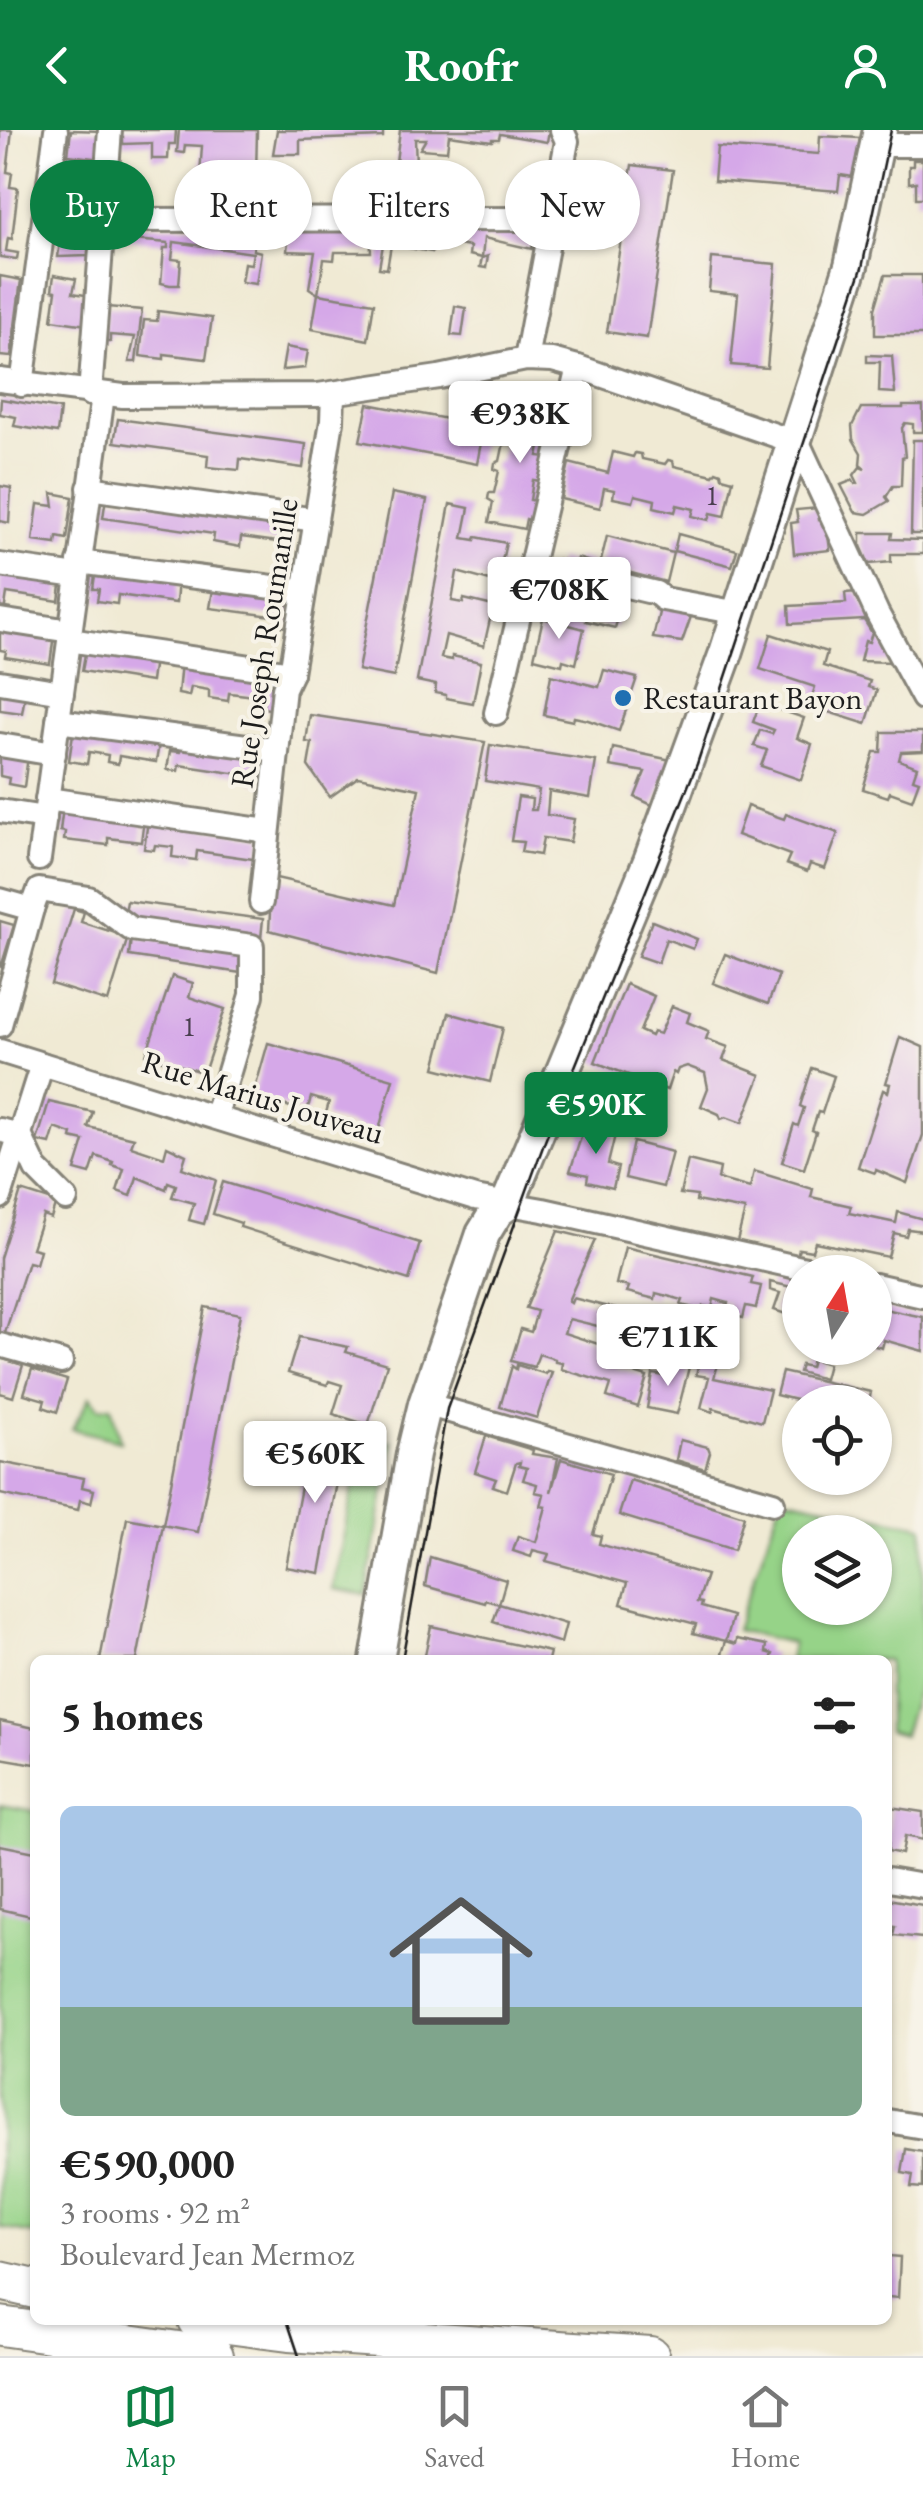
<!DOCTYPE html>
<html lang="en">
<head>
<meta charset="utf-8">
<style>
	:root { --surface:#fff; --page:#f2f2f2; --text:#222; --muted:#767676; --line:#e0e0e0; --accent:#0b8043 }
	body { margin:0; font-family:"EB Garamond",serif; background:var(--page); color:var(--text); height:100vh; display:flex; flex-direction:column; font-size:38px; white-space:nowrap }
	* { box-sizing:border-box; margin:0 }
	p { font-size:32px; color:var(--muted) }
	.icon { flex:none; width:55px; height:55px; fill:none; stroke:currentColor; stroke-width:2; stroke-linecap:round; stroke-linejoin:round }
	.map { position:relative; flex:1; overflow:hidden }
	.details { position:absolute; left:30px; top:1525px; width:862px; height:670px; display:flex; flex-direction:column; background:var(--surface); border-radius:15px; box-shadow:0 2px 8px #0004 }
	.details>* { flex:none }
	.top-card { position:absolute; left:30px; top:30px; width:865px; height:90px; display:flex; gap:20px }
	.needle { width:65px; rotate:11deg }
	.controls { position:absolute; left:782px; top:1125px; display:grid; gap:20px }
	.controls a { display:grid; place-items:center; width:110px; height:110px; border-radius:50%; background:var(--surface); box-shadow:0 2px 8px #0004; font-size:50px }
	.price { position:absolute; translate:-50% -85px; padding:0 22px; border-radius:10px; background:#fff; color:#222; font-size:32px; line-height:65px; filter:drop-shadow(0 2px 5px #0008) }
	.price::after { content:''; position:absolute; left:50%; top:60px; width:30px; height:22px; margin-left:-15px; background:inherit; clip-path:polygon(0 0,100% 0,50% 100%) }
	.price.selected { background:var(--accent); color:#fff }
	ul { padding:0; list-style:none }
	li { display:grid; align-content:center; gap:20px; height:530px; padding:0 30px }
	li span { display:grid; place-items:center; height:310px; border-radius:15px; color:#555 }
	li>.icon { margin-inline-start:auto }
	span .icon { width:180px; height:180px; fill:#fffc; stroke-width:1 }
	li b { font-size:42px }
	h2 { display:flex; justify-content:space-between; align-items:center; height:120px; padding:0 30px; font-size:42px }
	.chip { padding:0 35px; border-radius:45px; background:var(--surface); box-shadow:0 2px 8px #0004; font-size:35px; line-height:90px }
	.chip.selected { background:var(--accent); color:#fff }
	header { display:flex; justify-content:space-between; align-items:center; height:130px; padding:0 30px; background:var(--accent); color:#fff; font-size:45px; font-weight:700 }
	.tabs { display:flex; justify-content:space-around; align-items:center; height:140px; border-top:2px solid var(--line); background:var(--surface); font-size:28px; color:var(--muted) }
	.tabs a { display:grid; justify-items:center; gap:5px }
	.tabs .selected { color:var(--accent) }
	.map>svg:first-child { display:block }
	.green { fill:#96d388; stroke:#597852; stroke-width:2.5; fill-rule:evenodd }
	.building { fill:#d5a8e8 }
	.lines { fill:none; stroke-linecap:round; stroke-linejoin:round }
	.street-casing { stroke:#868378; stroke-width:28 }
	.secondary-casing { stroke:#868378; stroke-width:38 }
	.primary-casing { stroke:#868378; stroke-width:42 }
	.street { stroke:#fff; stroke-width:22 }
	.secondary { stroke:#fff; stroke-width:32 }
	.primary { stroke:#fff; stroke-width:38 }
	.tram { stroke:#1c1c1c; stroke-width:2.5 }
	.poi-dot { fill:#1f6fb2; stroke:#f7f3e8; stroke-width:4 }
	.labels { text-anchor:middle; stroke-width:8; stroke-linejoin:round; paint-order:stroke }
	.number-label { font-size:28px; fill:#4a3f4f }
	.street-label { font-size:32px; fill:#1c1c1c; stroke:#f7f3e8 }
	.poi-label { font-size:32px; fill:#1c1c1c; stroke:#f7f3e8; text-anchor:start }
</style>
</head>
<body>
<header><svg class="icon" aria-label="back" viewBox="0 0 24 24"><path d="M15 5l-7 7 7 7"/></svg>Roofr<svg class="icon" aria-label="person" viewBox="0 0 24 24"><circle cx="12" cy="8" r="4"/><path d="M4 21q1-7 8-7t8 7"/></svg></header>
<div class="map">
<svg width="923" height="2226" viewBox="0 0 923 2226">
	<rect width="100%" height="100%" fill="#f7f3e8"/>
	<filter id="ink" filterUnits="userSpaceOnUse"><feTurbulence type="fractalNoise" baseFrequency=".01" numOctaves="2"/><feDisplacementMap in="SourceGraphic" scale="20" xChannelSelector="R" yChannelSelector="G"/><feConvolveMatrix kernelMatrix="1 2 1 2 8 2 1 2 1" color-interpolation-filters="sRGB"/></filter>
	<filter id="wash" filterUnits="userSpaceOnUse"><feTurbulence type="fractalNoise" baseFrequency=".0048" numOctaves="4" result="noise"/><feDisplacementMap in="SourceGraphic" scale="40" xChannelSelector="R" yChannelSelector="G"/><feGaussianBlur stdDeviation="2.25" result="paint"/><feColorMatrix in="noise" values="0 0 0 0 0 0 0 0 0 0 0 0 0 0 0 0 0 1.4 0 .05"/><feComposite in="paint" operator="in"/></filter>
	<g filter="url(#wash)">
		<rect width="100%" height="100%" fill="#f0ead4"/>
		<g class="green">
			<polygon points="90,1267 99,1278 111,1276 120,1311 72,1299"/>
			<polygon points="362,1312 393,1312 366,1465 333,1459"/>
			<path d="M782 1367 923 1396V1539L903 1605 888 1601V1530H789L792 1513 736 1500ZM800 1402H875V1478H800Z"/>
			<polygon points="0,1675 35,1681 35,2104 0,2098"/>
		</g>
		<g id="blocks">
			<g class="building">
				<polygon points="0,0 12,0 7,42 12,43 10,57 18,58 12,109 8,108 6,121 18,123 17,129 0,127"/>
				<polygon points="71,0 103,1 101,29 68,25"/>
				<polygon points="118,0 176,0 175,14 169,14 168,29 152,29 152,13 123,14 123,7 117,7"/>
				<polygon points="179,0 257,0 256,46 242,46 242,42 218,42 217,46 200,45 202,16 185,15 184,23 177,22"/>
				<polygon points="277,0 383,0 383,7 300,10 300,24 273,24"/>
				<polygon points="400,0 549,0 547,12 500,4 499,9 492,9 492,11 449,5 447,21 420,19 426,9 415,9 416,35 396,32"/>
				<polygon points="820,6 860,8 853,47 840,45 838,61 714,51 717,17 819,24"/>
				<polygon points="913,30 923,30 923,68 916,68 916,52 909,53 909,36 913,36"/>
				<polygon points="632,35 673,40 647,208 607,202"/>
				<polygon points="64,80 87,80 86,92 93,92 89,126 58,127"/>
				<polygon points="112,96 370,97 371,122 335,122 334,130 324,129 318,164 309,158 315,122 287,121 288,111 255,109 253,120 261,122 256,154 241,152 244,133 251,134 253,123 174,112 172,129 181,130 179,155 170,155 161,153 164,118 168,118 168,113 111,108"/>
				<polygon points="386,97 535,100 532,119 484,108 482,128 488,126 486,138 480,137 482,128 469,125 470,117 433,111 432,122 391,115 387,139 379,138"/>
				<polygon points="712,128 776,134 767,238 731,235 738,164 709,161"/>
				<polygon points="54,145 76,149 73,163 91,166 87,195 52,190 56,161 52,160"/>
				<polygon points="885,145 922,145 923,205 875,205 875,179"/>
				<polygon points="0,146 21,150 11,227 0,226"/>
				<polygon points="318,164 374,173 368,210 312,199"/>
				<polygon points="455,176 466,178 462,206 451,205"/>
				<polygon points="107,177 142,180 136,232 129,232 135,207 110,205 110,212 103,212"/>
				<polygon points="158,181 212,188 206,229 164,224 164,229 140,226 144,190 157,191"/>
				<polygon points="286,217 308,221 305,238 282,240"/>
				<polygon points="867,225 892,226 895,263 879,262 880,232 867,232"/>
				<polygon points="1,269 60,279 57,303 14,296 16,287 0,284"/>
				<polygon points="512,273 547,279 544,294 552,296 549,312 541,311 538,326 546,327 542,351 533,350 530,370 537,371 534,391 526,389 524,399 489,392 493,372 488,369 489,363 494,363 499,341 494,339 495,333 500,331 508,294 504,291 505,285 510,284"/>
				<polygon points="368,274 484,296 477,334 360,311"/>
				<polygon points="903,276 923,276 923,302 913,302 913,294 905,293 902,298 905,327 902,328 901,356 893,356 886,367 889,371 867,384 855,382 841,355 853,350 855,354 858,353 854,345 860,337 865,339 860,335 861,323 853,309 852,296 861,278 903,278"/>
				<polygon points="118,289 306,314 303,338 240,329 239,340 207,337 208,325 114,312"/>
				<polygon points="913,310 923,310 923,404 911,404"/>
				<polygon points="613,322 633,327 635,323 641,324 642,329 665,334 668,330 673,331 674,336 713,345 716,341 721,343 722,347 733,350 725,386 711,383 709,390 692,386 694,379 677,375 675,382 654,377 655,370 635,365 633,372 613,368 614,360 604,358 600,378 561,369 569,333 608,343"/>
				<polygon points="0,356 11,358 9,393 0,391"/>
				<polygon points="52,363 73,367 67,409 57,407 56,414 33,411 38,374 54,376"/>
				<polygon points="392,363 427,370 394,547 358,540"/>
				<polygon points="106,367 295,392 292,414 241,407 240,417 213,412 214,404 103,388"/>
				<polygon points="450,374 469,378 463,408 475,410 476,407 506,413 497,453 457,442 452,471 463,473 464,469 493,476 484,516 446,505 441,528 452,530 452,526 481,532 473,573 446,568 446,565 435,563 436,555 417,551"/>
				<polygon points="818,378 819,390 826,389 830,420 794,424 791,393 798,392 796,380"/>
				<polygon points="861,403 892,403 891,409 923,410 923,424 891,424 891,432 869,434 861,416"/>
				<polygon points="678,404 737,420 732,436 674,421"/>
				<polygon points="607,406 673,423 666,452 600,435"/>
				<polygon points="577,428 591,432 589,440 598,443 624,466 615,498 586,491 590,477 578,474 577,477 549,470 559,429 576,434"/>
				<polygon points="96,438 178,449 176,473 118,465 117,474 97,471 99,459 93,459"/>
				<polygon points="0,439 62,448 59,471 7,463 4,483 0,483"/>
				<polygon points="214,454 283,463 282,474 292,476 288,497 278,496 280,487 210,478"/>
				<polygon points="858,462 892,532 860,531 865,511 869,512 872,503 864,490 790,494 789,476 846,473 845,463"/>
				<polygon points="661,474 693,481 682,512 653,508"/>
				<polygon points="543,488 584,499 576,534 563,530 562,535 534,528"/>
				<polygon points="0,496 54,504 50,534 5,527 6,521 0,520"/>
				<polygon points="771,504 827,522 823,536 870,551 868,557 877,560 866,594 809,576 815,557 760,539"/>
				<polygon points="86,519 154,528 151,552 82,541"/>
				<polygon points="181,532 267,544 266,554 277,555 275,580 263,578 264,567 229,563 228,571 209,568 209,560 191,557 189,566 178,564"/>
				<polygon points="604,540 637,548 619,601 588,590 574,587 573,591 544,585 551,545 599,557"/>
				<polygon points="0,556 26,560 22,583 0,580"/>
				<polygon points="760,573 804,588 797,608 812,614 801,650 761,636 767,620 754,616 760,600 772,604 774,600 753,592"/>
				<polygon points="310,585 485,612 438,843 269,800 272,747 394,775 419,659 358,647 330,667 308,636 312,613 306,612"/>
				<polygon points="74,597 160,608 156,632 119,626 118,634 107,632 108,625 89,622 87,634 69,631"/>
				<polygon points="882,602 923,602 923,621 901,622 899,630 917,637 913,649 919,651 912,670 890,662 888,667 863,659 874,622 881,622"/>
				<polygon points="182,611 256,622 254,635 269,637 267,655 252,653 253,646 179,635 178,641 167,640 170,621 180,622"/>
				<polygon points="490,615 596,631 590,668 549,661 547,685 574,689 570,712 543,708 540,725 521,722 523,712 511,711 518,667 532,669 531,680 536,680 539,660 485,651"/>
				<polygon points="613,618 671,630 654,676 635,667 645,642 610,636"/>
				<polygon points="0,622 28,626 24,657 8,654 9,648 0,646"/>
				<polygon points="747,676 784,689 786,684 838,703 825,739 810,734 807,742 786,734 790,725 737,705"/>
				<polygon points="63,677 144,689 141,712 108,708 108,715 64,710 65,702 60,701"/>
				<polygon points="148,690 262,706 260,730 197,721 196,730 172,727 173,717 155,715 154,720 144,719"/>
				<polygon points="127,771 263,789 261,808 124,790"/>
				<polygon points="74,779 84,782 81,792 128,807 108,872 51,854"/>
				<polygon points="0,791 14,795 1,837 0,836"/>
				<polygon points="652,791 697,809 693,819 666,809 658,833 638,826"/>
				<polygon points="131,807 244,824 241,843 129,826"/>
				<polygon points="725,824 779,845 768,874 713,853"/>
				<polygon points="172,846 193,853 189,867 225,879 204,943 146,925"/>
				<polygon points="626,854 654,866 640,901 651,906 653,902 660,904 672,876 690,883 687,892 709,901 706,909 728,917 723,930 761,945 742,993 726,987 721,989 719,984 701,976 708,958 705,943 687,936 678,939 676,944 673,942 667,960 595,932"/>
				<polygon points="449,883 503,898 490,952 435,938"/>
				<polygon points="900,907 923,917 923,1005 907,1053 876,1040 875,1043 858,1037 883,960 888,962 890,954 886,953"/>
				<polygon points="268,913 393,949 378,1003 325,987 329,972 311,967 307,982 253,966"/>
				<polygon points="812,938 834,946 822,983 818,982 812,1000 816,1002 804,1039 782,1032 794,994 798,996 804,978 800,976"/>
				<polygon points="49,972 93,982 88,997 134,1008 131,1016 164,1027 167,1016 186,1025 182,1038 216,1050 204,1094 189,1090 194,1073 172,1067 176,1055 168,1052 166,1059 137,1047 131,1066 117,1061 124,1039 112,1035 113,1032 96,1026 90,1044 75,1040 84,1011 71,1008 72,1004 55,998 50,1014 37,1011"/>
				<polygon points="591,994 616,1001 608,1034 618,1037 613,1058 587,1052 588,1045 570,1041 583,1001 590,1003"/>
				<polygon points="633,1012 672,1022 663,1057 625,1048"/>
				<polygon points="688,1030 720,1038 718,1049 750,1058 754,1041 813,1059 811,1067 851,1076 849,1083 896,1093 898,1082 923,1089 923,1101 908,1099 906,1106 894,1103 888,1127 815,1112 812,1121 799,1119 797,1125 737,1111 745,1080 696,1071 697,1066 680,1064"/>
				<polygon points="223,1052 420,1113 409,1150 240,1097 241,1093 213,1084"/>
				<polygon points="21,1061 56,1072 51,1088 43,1085 32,1118 40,1120 36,1134 28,1132 4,1206 0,1204 0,1128"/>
				<polygon points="558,1101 595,1110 568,1171 571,1173 573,1168 631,1183 626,1203 569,1189 564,1203 620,1221 615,1237 647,1247 638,1277 607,1267 611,1254 561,1239 562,1233 555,1232 555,1229 539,1224 534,1237 511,1231 521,1199 531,1202 537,1181 526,1178"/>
				<polygon points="625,1117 753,1147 751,1154 761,1156 756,1178 746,1176 743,1188 726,1184 728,1173 714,1169 712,1178 703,1176 702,1180 681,1175 683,1170 656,1163 655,1169 627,1162 629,1157 616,1154"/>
				<polygon points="770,1152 800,1159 800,1189 774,1180 780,1163 770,1160"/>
				<polygon points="205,1177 240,1184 198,1402 163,1395"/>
				<polygon points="875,1177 923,1187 923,1221 884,1210 882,1218 875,1216"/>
				<polygon points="299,1207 348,1217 346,1222 387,1234 368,1295 333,1284 342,1255 329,1251 327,1255 288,1243"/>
				<polygon points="702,1219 721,1224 714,1248 770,1260 762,1292 713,1278 713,1282 701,1278 709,1247 696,1245"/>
				<polygon points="0,1228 23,1235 13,1267 0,1263"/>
				<polygon points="812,1229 828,1234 824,1249 799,1242 801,1235 810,1237"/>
				<polygon points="668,1232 689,1237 677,1284 647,1278 653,1244 665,1246"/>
				<polygon points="517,1235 546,1244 547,1241 552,1242 537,1288 500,1277 512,1236 516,1239"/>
				<polygon points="32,1239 67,1250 57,1282 43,1277 45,1270 24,1264"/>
				<polygon points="782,1242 871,1262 869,1272 843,1268 842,1272 804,1272 776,1265"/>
				<polygon points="486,1306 533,1320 532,1324 558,1328 551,1362 561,1329 611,1344 593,1404 601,1406 599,1414 706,1445 697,1472 702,1473 701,1477 733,1486 726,1511 693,1503 696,1494 621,1474 627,1453 546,1431 549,1424 533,1420 531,1427 513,1421 518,1406 536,1412 546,1377 541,1376 544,1364 535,1362 537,1354 523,1350 527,1338 519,1336 520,1332 516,1333 507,1361 493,1356 496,1349 475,1342"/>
				<polygon points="310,1309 344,1315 320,1443 286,1437"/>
				<polygon points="680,1310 708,1317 710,1322 705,1339 676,1330"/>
				<polygon points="0,1332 84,1348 82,1357 94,1360 91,1373 80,1370 78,1380 0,1364"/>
				<polygon points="630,1350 744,1386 734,1420 619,1385"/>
				<polygon points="127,1388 163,1395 137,1530 100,1530"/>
				<polygon points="430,1427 506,1450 499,1474 486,1470 485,1473 425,1456"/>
				<polygon points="499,1474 566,1494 561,1513 493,1492"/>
				<polygon points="431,1496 550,1522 548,1530 424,1530"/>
				<polygon points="737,1509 767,1515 766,1522 773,1524 771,1530 720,1530 726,1511 736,1514"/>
				<polygon points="0,1591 35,1598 35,1634 0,1628"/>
				<polygon points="890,1677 923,1682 923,1710 905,1706 902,1724 888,1721"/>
				<polygon points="0,1715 35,1722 35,1787 0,1779"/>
				<polygon points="888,1769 923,1775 923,1808 893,1805 895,1796 888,1795"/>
				<polygon points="906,2019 923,2022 923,2058 911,2057 913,2045 902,2043"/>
				<polygon points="888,2126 900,2127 898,2168 888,2167"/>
			</g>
		</g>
	</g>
	<g filter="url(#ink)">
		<use href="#blocks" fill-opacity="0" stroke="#868378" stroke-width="2.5"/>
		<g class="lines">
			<g class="street-casing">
				<g id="street">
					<polyline points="878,15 923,15"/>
					<polyline points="104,90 552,89"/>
					<polyline points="526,229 567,11 562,0"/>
					<polyline points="0,250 123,266 318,265 439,247 526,229 552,230 578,237 792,311 801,319 877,483 923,568"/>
					<polyline points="22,255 56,0"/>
					<polyline points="90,264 110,0"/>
					<polyline points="89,358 316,390"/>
					<polyline points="79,432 304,461"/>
					<polyline points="0,435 77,446"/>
					<polyline points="597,449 656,463 663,469 739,483"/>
					<polyline points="0,490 70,501"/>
					<polyline points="69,510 291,543"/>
					<polyline points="0,552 62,562"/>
					<polyline points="496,583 578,237"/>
					<polyline points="58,591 277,620"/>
					<polyline points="0,615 54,624"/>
					<polyline points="47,669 268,701"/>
					<polyline points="0,681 45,688"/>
					<polyline points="39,729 103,265"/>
					<polyline points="0,770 32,779 0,895"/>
					<polyline points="261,772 284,558 291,543 332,291 333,264"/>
					<polyline points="32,779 39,760 89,768 131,799 252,816 252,865 216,985"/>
					<polyline points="0,921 475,1068 543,1080 819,1142"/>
					<polyline points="0,1000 20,1005 36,1039 66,1069"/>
					<polyline points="0,1067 42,934"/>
					<polyline points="875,1155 923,1166"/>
					<polyline points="0,1215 61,1232"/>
					<polyline points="425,1274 773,1373"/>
					<polyline points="888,1750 923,1756"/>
					<polyline points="888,1991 923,1997"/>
				</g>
			</g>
			<g class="secondary-casing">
				<polyline id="secondary" points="377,1530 413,1324 425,1274 483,1104 497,1081 508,1073 650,731 726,523 851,136 880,0"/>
			</g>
			<g class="primary-casing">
				<g id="primary">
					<polyline points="0,2151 35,2159"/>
					<polyline points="197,2190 289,2202 650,2226"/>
					<polyline points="0,2196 214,2226"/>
				</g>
			</g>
			<use href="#street" class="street"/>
			<use href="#secondary" class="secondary"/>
			<use href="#primary" class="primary"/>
			<g class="tram">
				<polyline points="402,1530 447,1279 545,1011 697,634 862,138 891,0"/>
				<polyline points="287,2190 299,2226"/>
			</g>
		</g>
	</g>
	<circle class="poi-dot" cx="623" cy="568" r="10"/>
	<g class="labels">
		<g class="number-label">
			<text x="712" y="375">1</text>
			<text x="189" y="906">1</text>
		</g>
		<g class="street-label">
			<text transform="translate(264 513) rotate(-81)" y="11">Rue Joseph Roumanille</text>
			<text transform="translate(263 967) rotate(17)" y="11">Rue Marius Jouveau</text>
		</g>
		<g class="poi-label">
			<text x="643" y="579">Restaurant Bayon</text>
		</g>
	</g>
</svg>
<div class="controls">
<a><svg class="needle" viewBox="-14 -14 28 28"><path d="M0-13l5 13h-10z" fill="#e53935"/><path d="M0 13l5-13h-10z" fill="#767676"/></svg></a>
<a><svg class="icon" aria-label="locate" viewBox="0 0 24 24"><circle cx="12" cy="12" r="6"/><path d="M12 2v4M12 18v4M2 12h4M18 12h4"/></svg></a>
<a><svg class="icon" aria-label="layers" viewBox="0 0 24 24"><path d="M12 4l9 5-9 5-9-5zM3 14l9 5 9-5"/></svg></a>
</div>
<b class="price" style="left:520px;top:336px">€938K</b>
<b class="price" style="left:559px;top:512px">€708K</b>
<b class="price selected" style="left:596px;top:1027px">€590K</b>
<b class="price" style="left:668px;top:1259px">€711K</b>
<b class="price" style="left:315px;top:1376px">€560K</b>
<div class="top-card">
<a class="chip selected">Buy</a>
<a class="chip">Rent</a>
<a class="chip">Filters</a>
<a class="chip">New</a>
</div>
<section class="details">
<h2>5 homes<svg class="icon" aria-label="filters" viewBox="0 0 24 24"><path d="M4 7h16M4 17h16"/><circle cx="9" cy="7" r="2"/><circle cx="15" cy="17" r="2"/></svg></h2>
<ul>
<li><span style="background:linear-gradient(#a9c7e8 65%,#7fa58c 0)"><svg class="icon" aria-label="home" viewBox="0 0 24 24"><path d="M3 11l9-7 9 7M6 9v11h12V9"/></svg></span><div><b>€590,000</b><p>3 rooms · 92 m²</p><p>Boulevard Jean Mermoz</p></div></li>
</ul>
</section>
</div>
<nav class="tabs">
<a class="selected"><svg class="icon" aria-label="map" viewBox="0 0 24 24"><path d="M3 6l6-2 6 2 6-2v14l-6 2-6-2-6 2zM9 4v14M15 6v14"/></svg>Map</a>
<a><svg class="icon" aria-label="saved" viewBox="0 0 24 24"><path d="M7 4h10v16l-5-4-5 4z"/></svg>Saved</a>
<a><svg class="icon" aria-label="home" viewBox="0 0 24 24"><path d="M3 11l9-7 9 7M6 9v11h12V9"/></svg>Home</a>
</nav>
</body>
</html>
